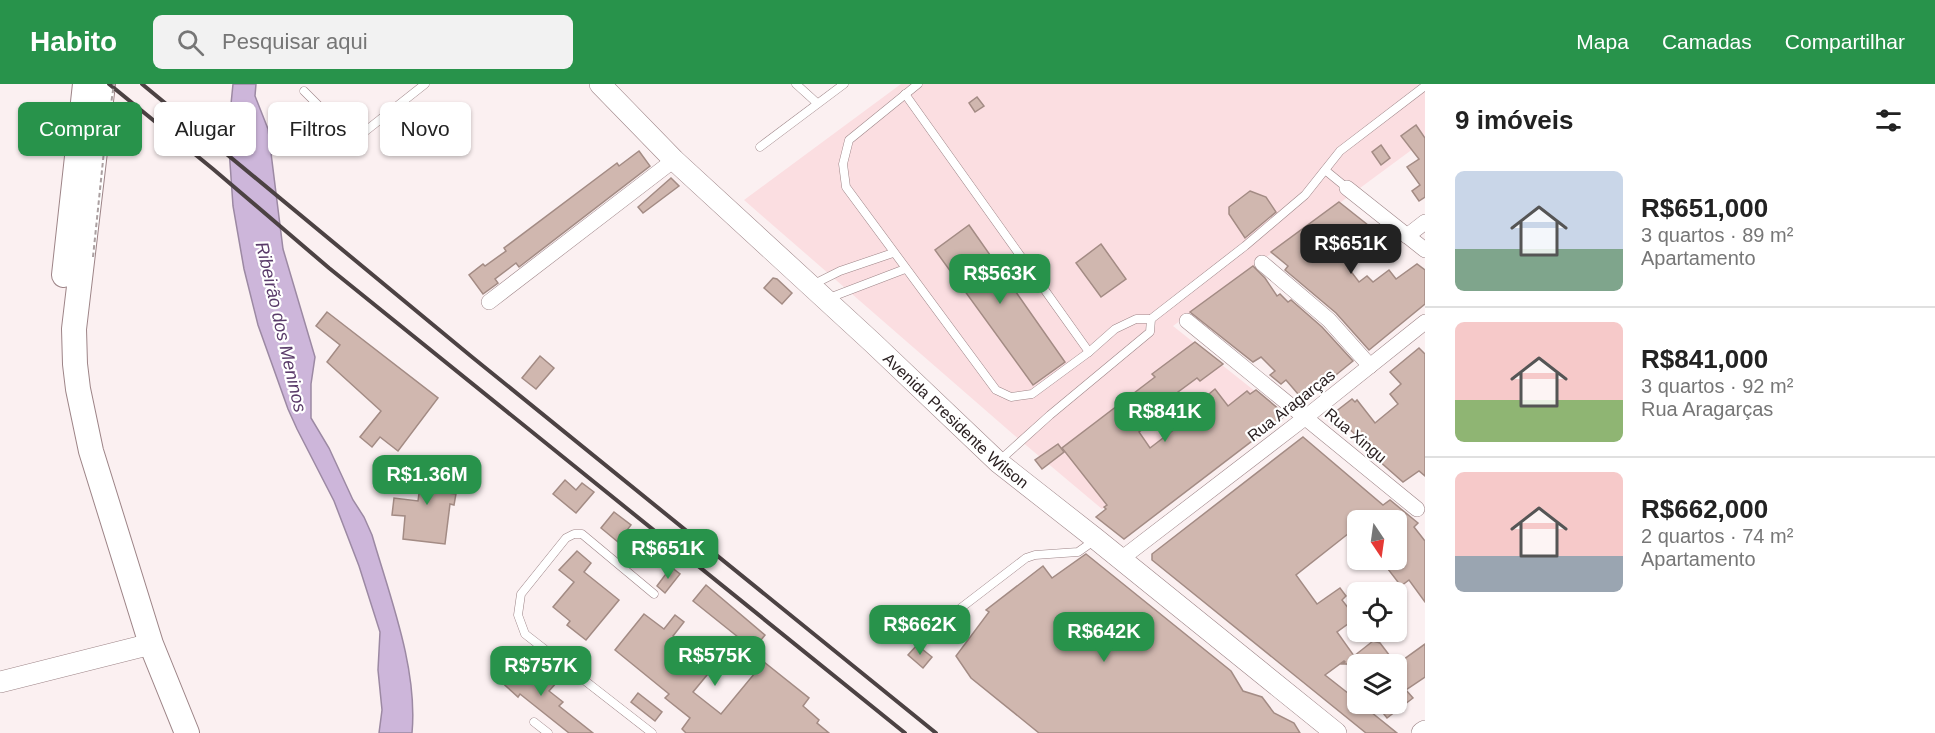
<!DOCTYPE html>
<html lang="pt">
<head>
<meta charset="utf-8">
<style>
	:root { --surface:#fff; --page:#f2f2f2; --text:#222; --muted:#767676; --line:#e0e0e0; --accent:#28934b }
	body { margin:0; font-family:Helvetica,sans-serif; background:var(--page); color:var(--text); height:100vh; display:flex; flex-direction:column; font-size:22px; white-space:nowrap }
	* { box-sizing:border-box; margin:0 }
	p { font-size:20px; color:var(--muted) }
	.icon { flex:none; width:33px; height:33px; fill:none; stroke:currentColor; stroke-width:2; stroke-linecap:round; stroke-linejoin:round }
	.map { position:relative; flex:1; overflow:hidden }
	.details { display:flex; flex-direction:column; background:var(--surface); width:510px }
	.details>* { flex:none }
	.banner { position:absolute; left:18px; top:18px; width:570px; height:54px; display:flex; gap:12px }
	.needle { width:39px; rotate:167deg }
	.buttons { position:absolute; left:1347px; top:426px; display:grid; gap:12px }
	.buttons a { display:grid; place-items:center; width:60px; height:60px; border-radius:9px; background:var(--surface); box-shadow:0 2px 4px #0004; font-size:30px }
	.price { position:absolute; translate:-50% -51px; padding:0 14px; border-radius:12px; background:var(--accent); color:#fff; font-size:20px; line-height:39px; filter:drop-shadow(0 2px 3px #0008) }
	.price::after { content:''; position:absolute; left:50%; top:36px; width:18px; height:14px; margin-left:-9px; background:inherit; clip-path:polygon(0 0,100% 0,50% 100%) }
	.price.current { background:#222; color:#fff }
	ul { padding:0; list-style:none }
	li { display:flex; align-items:center; gap:18px; height:150px; padding:0 30px }
	li+li { border-top:2px solid var(--line) }
	li span { display:grid; place-items:center; flex:none; width:168px; height:120px; border-radius:9px; color:#555 }
	li>.icon { margin-inline-start:auto }
	span .icon { width:72px; height:72px; fill:#fffc; stroke-width:1 }
	li b { font-size:26px }
	h2 { display:flex; justify-content:space-between; align-items:center; height:72px; padding:0 30px; font-size:26px }
	.pill { padding:0 21px; border-radius:9px; background:var(--surface); box-shadow:0 2px 4px #0004; font-size:21px; line-height:54px }
	.pill.current { background:var(--accent); color:#fff }
	header { display:flex; align-items:center; gap:36px; box-sizing:border-box; height:84px; padding:0 30px; background:var(--accent); color:#fff }
	header strong { font-size:28px }
	nav { display:flex; gap:33px; margin-inline-start:auto; font-size:21px }
	.search { width:420px; height:54px; background:var(--page); display:flex; align-items:center; gap:15px; box-sizing:border-box; padding:0 21px; border-radius:9px; color:var(--muted); font-size:22px }
	main { display:flex; flex:1; min-height:0 }
	.map>svg:first-child { display:block }
	.built { fill:#fbdee1 }
	.water { fill:#cdb6da; stroke:#9c89a3; stroke-width:1.5 }
	.building { fill:#d0b7af; stroke:#a38b84; stroke-width:1.5 }
	.lines { fill:none; stroke-linecap:round; stroke-linejoin:round }
	.lane-casing { stroke:#9d8487; stroke-width:9 }
	.street-casing { stroke:#9d8487; stroke-width:16 }
	.secondary-casing { stroke:#9d8487; stroke-width:22 }
	.primary-casing { stroke:#9d8487; stroke-width:26 }
	.lane { stroke:#fff; stroke-width:8 }
	.street { stroke:#fff; stroke-width:15 }
	.secondary { stroke:#fff; stroke-width:21 }
	.primary { stroke:#fff; stroke-width:24 }
	.rail { stroke:#4c4243; stroke-width:4 }
	.path-bridge { stroke:#aba0a1; stroke-width:2; stroke-dasharray:4.5 3; stroke-linecap:butt }
	.labels { text-anchor:middle; stroke-width:4.5; stroke-linejoin:round; paint-order:stroke }
	.street-label { font-size:16px; fill:#2b2122; stroke:#fff }
	.water-label { font-size:18px; font-style:italic; fill:#593a69; stroke:#fff }
</style>
</head>
<body>
<header>
<strong>Habito</strong>
<div class="search"><svg class="icon" aria-label="search" viewBox="0 0 24 24"><circle cx="10" cy="10" r="6"/><path d="M15 15l6 6"/></svg>Pesquisar aqui</div>
<nav><a>Mapa</a><a>Camadas</a><a>Compartilhar</a></nav>
</header>
<main>
<div class="map">
<svg width="1425" height="649" viewBox="0 0 1425 649">
	<rect width="100%" height="100%" fill="#fbf0f1"/>
	<polygon class="built" points="901,0 1425,0 1425,56 1173,242 1256,308 1102,425 1014,351 744,116"/>
	<path class="water" d="M233 0H256L255 12 268 45 283 165 315 273 311 300V334L329 364 353 416 364 433 372 451C390 513 418 585 412 649H379L382 626 378 586 380 548 359 482 334 417 297 345 288 325 258 241 244 185 233 122 228 50Z"/>
	<g class="building">
		<polygon points="977,13 984,22 975,28 969,19"/>
		<polygon points="1416,41 1425,54 1425,113 1419,117 1412,107 1420,101 1407,83 1419,75 1401,52"/>
		<polygon points="1381,61 1390,74 1381,81 1372,68"/>
		<polygon points="639,67 650,82 519,183 516,179 495,195 498,199 483,210 469,191 483,180 485,182 506,167 504,164 617,79 619,82"/>
		<polygon points="671,94 679,102 643,129 638,123"/>
		<polygon points="1250,107 1266,113 1276,128 1245,154 1229,130 1229,123"/>
		<polygon points="1339,118 1383,153 1346,181 1359,198 1367,192 1373,198 1389,186 1396,195 1417,180 1425,186 1425,220 1369,266 1336,229 1285,186 1288,182 1271,168"/>
		<polygon points="969,141 1065,278 1033,301 935,166"/>
		<polygon points="1101,160 1126,195 1101,213 1076,179"/>
		<polygon points="1253,182 1265,194 1277,212 1280,210 1288,218 1291,216 1322,243 1353,277 1304,317 1286,296 1281,300 1270,291 1275,287 1261,273 1253,278 1190,228"/>
		<polygon points="773,194 777,195 792,209 782,220 764,204"/>
		<polygon points="327,228 438,314 398,367 380,353 372,363 360,353 381,327 327,278 340,261 316,242"/>
		<polygon points="1195,258 1223,280 1200,297 1197,294 1147,331 1152,338 1139,348 1150,364 1202,324 1198,319 1215,305 1228,322 1247,307 1250,310 1256,306 1286,331 1124,455 1096,433 1106,425 1104,423 1107,421 1062,364 1155,293 1152,290"/>
		<polygon points="1419,264 1425,270 1425,392 1419,387 1403,398 1370,369 1373,365 1343,340 1338,345 1331,339 1330,332 1352,315 1355,318 1357,316 1375,339 1398,320 1390,310 1401,300 1390,288"/>
		<polygon points="540,272 554,284 536,305 522,294"/>
		<polygon points="1303,353 1383,421 1390,416 1418,439 1414,443 1425,457 1425,518 1409,496 1401,502 1381,476 1396,476 1396,436 1358,436 1358,442 1296,491 1317,520 1340,504 1346,512 1342,516 1356,534 1337,548 1354,572 1373,557 1380,559 1396,580 1358,580 1358,595 1347,580 1342,580 1345,578 1344,577 1325,591 1358,617 1358,620 1361,620 1397,649 1366,649 1152,476 1152,470"/>
		<polygon points="1058,360 1064,368 1042,385 1035,376"/>
		<polygon points="424,372 445,374 441,408 456,410 454,421 450,420 445,460 403,455 405,432 392,431 394,414 418,417"/>
		<polygon points="565,396 576,406 582,399 594,408 576,429 553,410"/>
		<polygon points="614,428 631,441 618,458 601,444"/>
		<polygon points="577,467 591,479 584,488 619,516 586,556 567,541 570,537 553,523 574,498 559,486"/>
		<polygon points="1086,470 1231,587 1243,607 1262,613 1274,629 1294,639 1300,649 1039,649 971,594 956,572 989,528 986,526 1043,482 1052,494"/>
		<polygon points="671,483 680,490 665,509 657,502"/>
		<polygon points="706,501 765,551 757,561 748,561 693,517"/>
		<polygon points="644,530 664,545 675,531 684,538 673,552 712,585 693,608 721,630 764,578 809,614 803,622 819,636 817,639 829,649 686,649 682,645 690,634 665,614 669,610 615,566"/>
		<polygon points="1425,560 1425,593 1406,606 1413,614 1387,634 1376,620 1396,620 1396,581"/>
		<polygon points="917,561 932,573 923,584 908,571"/>
		<polygon points="513,578 538,599 545,589 557,598 549,607 563,618 559,622 593,649 569,649 520,610 518,613 498,595"/>
		<polygon points="638,609 662,628 655,637 631,618"/>
	</g>
	<g class="lines">
		<g class="lane-casing">
			<g id="lane">
				<polyline points="796,0 817,19"/>
				<polyline points="918,0 849,56 843,80 846,103 996,306 1011,313 1032,310 1089,268 1115,245 1136,235 1151,235"/>
				<polyline points="304,7 348,51 353,53 363,49 425,0"/>
				<polyline points="905,10 1089,268"/>
				<polyline points="760,63 844,0"/>
				<polyline points="1325,86 1347,104"/>
				<polyline points="814,200 840,187 893,169"/>
				<polyline points="829,214 905,185"/>
				<polyline points="999,377 1050,331 1150,248 1151,235 1245,162 1305,111 1340,67 1425,2"/>
				<polyline points="953,530 1026,474 1035,471 1078,468 1095,456"/>
				<polyline points="534,638 548,649"/>
				<polyline points="652,649 525,550 518,531 521,510 566,454 574,450 582,450 654,510"/>
			</g>
		</g>
		<g class="street-casing">
			<g id="street">
				<polyline points="1347,104 1425,166"/>
				<polyline points="1407,152 1425,138"/>
				<polyline points="1262,179 1329,236 1370,282"/>
				<polyline points="489,218 674,76"/>
				<polyline points="1187,237 1417,425"/>
				<polyline points="1121,475 1306,333 1425,238"/>
			</g>
		</g>
		<g class="secondary-casing">
			<g id="secondary">
				<path id="s1" d="M600 0 674 76 873 259 998 378 1096 455 1336 649"/>
				<polyline points="0,598 151,560"/>
				<polyline points="1422,649 1425,647"/>
			</g>
		</g>
		<g class="primary-casing">
			<g id="primary">
				<polyline points="103,0 74,245 75,280 78,305 91,367 151,560 187,649"/>
				<polyline points="64,191 85,0"/>
			</g>
		</g>
		<use href="#lane" class="lane"/>
		<use href="#street" class="street"/>
		<use href="#secondary" class="secondary"/>
		<use href="#primary" class="primary"/>
		<g class="rail">
			<polyline points="109,0 213,85 329,184 905,649"/>
			<polyline points="142,0 472,273 936,649"/>
		</g>
		<polyline class="path-bridge" points="93,173 104,67 114,0"/>
	</g>
	<g class="labels">
		<g class="street-label">
			<text transform="translate(1291 321) rotate(-38)" y="6">Rua Aragarças</text>
			<text dy="6" stroke="none"><textPath href="#s1" startOffset="490">Avenida Presidente Wilson</textPath></text>
			<text transform="translate(1356 351) rotate(40)" y="6">Rua Xingu</text>
		</g>
		<g class="water-label">
			<text transform="translate(281 243) rotate(77)" y="6">Ribeirão dos Meninos</text>
		</g>
	</g>
</svg>
<div class="buttons">
<a><svg class="needle" viewBox="-14 -14 28 28"><path d="M0-13l5 13h-10z" fill="#e53935"/><path d="M0 13l5-13h-10z" fill="#767676"/></svg></a>
<a><svg class="icon" aria-label="locate" viewBox="0 0 24 24"><circle cx="12" cy="12" r="6"/><path d="M12 2v4M12 18v4M2 12h4M18 12h4"/></svg></a>
<a><svg class="icon" aria-label="layers" viewBox="0 0 24 24"><path d="M12 4l9 5-9 5-9-5zM3 14l9 5 9-5"/></svg></a>
</div>
<b class="price current" style="left:1351px;top:191px">R$651K</b>
<b class="price" style="left:1000px;top:221px">R$563K</b>
<b class="price" style="left:1165px;top:359px">R$841K</b>
<b class="price" style="left:427px;top:422px">R$1.36M</b>
<b class="price" style="left:668px;top:496px">R$651K</b>
<b class="price" style="left:920px;top:572px">R$662K</b>
<b class="price" style="left:1104px;top:579px">R$642K</b>
<b class="price" style="left:715px;top:603px">R$575K</b>
<b class="price" style="left:541px;top:613px">R$757K</b>
<div class="banner">
<a class="pill current">Comprar</a>
<a class="pill">Alugar</a>
<a class="pill">Filtros</a>
<a class="pill">Novo</a>
</div>
</div>
<section class="details">
<h2>9 imóveis<svg class="icon" aria-label="filters" viewBox="0 0 24 24"><path d="M4 7h16M4 17h16"/><circle cx="9" cy="7" r="2"/><circle cx="15" cy="17" r="2"/></svg></h2>
<ul>
<li><span style="background:linear-gradient(#c9d6e8 65%,#7fa58c 0)"><svg class="icon" aria-label="home" viewBox="0 0 24 24"><path d="M3 11l9-7 9 7M6 9v11h12V9"/></svg></span><div><b>R$651,000</b><p>3 quartos · 89 m²</p><p>Apartamento</p></div></li>
<li><span style="background:linear-gradient(#f6c9c9 65%,#8fb573 0)"><svg class="icon" aria-label="home" viewBox="0 0 24 24"><path d="M3 11l9-7 9 7M6 9v11h12V9"/></svg></span><div><b>R$841,000</b><p>3 quartos · 92 m²</p><p>Rua Aragarças</p></div></li>
<li><span style="background:linear-gradient(#f6c9c9 70%,#9aa5b1 0)"><svg class="icon" aria-label="home" viewBox="0 0 24 24"><path d="M3 11l9-7 9 7M6 9v11h12V9"/></svg></span><div><b>R$662,000</b><p>2 quartos · 74 m²</p><p>Apartamento</p></div></li>
</ul>
</section>
</main>
</body>
</html>
